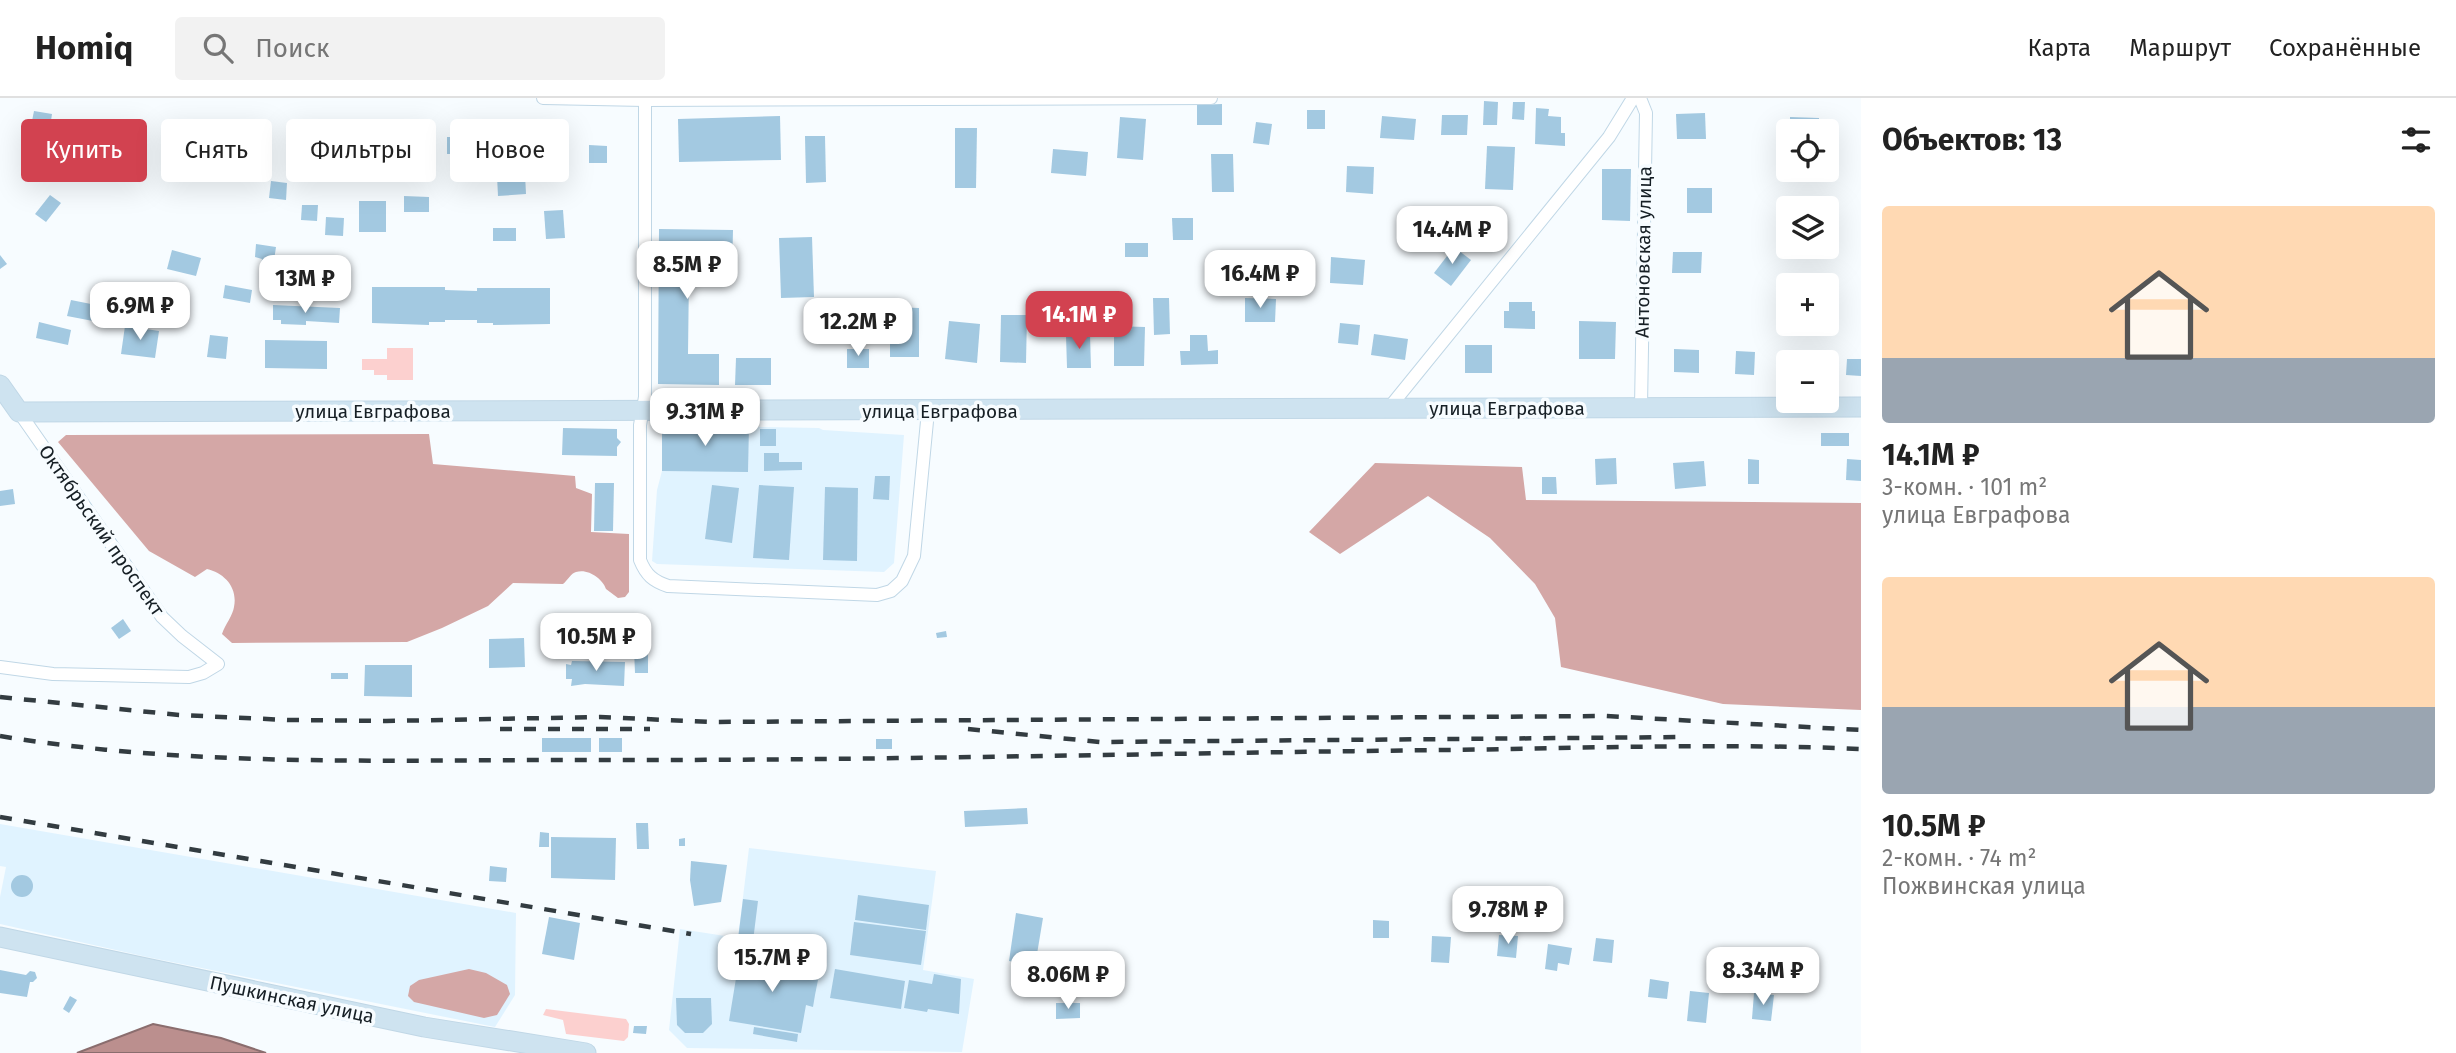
<!DOCTYPE html>
<html lang="ru">
<head>
<meta charset="utf-8">
<style>
	:root { --surface:#fff; --page:#f2f2f2; --text:#222; --muted:#767676; --line:#e0e0e0; --accent:#d24250 }
	body { margin:0; font-family:"Fira Sans",sans-serif; background:var(--page); color:var(--text); height:100vh; display:flex; flex-direction:column; font-size:26px; white-space:nowrap }
	* { box-sizing:border-box; margin:0 }
	p { font-size:23px; color:var(--muted) }
	.icon { flex:none; width:38px; height:38px; fill:none; stroke:currentColor; stroke-width:2; stroke-linecap:round; stroke-linejoin:round }
	.map { position:relative; flex:1; overflow:hidden }
	.side { display:flex; flex-direction:column; background:var(--surface); width:595px }
	.side>* { flex:none }
	.banner { position:absolute; left:21px; top:21px; width:665px; height:63px; display:flex; gap:14px }
	.controls { position:absolute; left:1776px; top:21px; display:grid; gap:14px }
	.controls a { display:grid; place-items:center; width:63px; height:63px; border-radius:7px; background:var(--surface); box-shadow:0 7px 28px #0002; font-size:35px }
	.price { position:absolute; translate:-50% -60px; padding:0 16px; border-radius:14px; background:#fff; color:#222; font-size:23px; line-height:46px; filter:drop-shadow(0 2px 4px #0008) }
	.price::after { content:''; position:absolute; left:50%; top:42px; width:21px; height:16px; margin-left:-10px; background:inherit; clip-path:polygon(0 0,100% 0,50% 100%) }
	.price.current { background:var(--accent); color:#fff }
	ul { padding:0; list-style:none }
	li { display:grid; align-content:center; gap:14px; height:371px; padding:0 21px }
	li span { display:grid; place-items:center; height:217px; border-radius:7px; color:#555 }
	li>.icon { margin-inline-start:auto }
	span .icon { width:126px; height:126px; fill:#fffc; stroke-width:1 }
	li b { font-size:30px }
	h2 { display:flex; justify-content:space-between; align-items:center; height:84px; padding:0 21px; font-size:30px }
	.pill { padding:0 24px; border-radius:7px; background:var(--surface); box-shadow:0 7px 28px #0002; font-size:24px; line-height:63px }
	.pill.current { background:var(--accent); color:#fff }
	header { display:flex; align-items:center; gap:42px; box-sizing:border-box; height:98px; padding:0 35px; background:var(--surface); border-bottom:2px solid var(--line) }
	header strong { font-size:33px }
	nav { display:flex; gap:38px; margin-inline-start:auto; font-size:24px }
	.search { width:490px; height:63px; background:var(--page); display:flex; align-items:center; gap:18px; box-sizing:border-box; padding:0 24px; border-radius:7px; color:var(--muted); font-size:26px }
	main { display:flex; flex:1; min-height:0 }
	.map>svg:first-child { display:block }
	.built { fill:#e0f3ff }
	.green { fill:#fcd0cf }
	.forest { fill:#d4a7a6 }
	.water { fill:#bb8f8e; stroke:#8a6d6e; stroke-width:2 }
	.building { fill:#a3c9e1 }
	.lines { fill:none; stroke-linecap:round; stroke-linejoin:round }
	.street-casing { stroke:#c0d7e6; stroke-width:14 }
	.secondary-casing { stroke:#c0d7e6; stroke-width:21 }
	.street { stroke:#fff; stroke-width:12 }
	.secondary { stroke:#cee3f0; stroke-width:19 }
	.rail { stroke:#333c41; stroke-width:4.5; stroke-dasharray:12 12; stroke-linecap:butt }
	.labels { text-anchor:middle; stroke-width:7; stroke-linejoin:round; paint-order:stroke }
	.street-label { font-size:19px; fill:#161f25; stroke:#f7fcff }
</style>
</head>
<body>
<header>
<strong>Homiq</strong>
<div class="search"><svg class="icon" aria-label="search" viewBox="0 0 24 24"><circle cx="10" cy="10" r="6"/><path d="M15 15l6 6"/></svg>Поиск</div>
<nav><a>Карта</a><a>Маршрут</a><a>Сохранённые</a></nav>
</header>
<main>
<div class="map">
<svg width="1861" height="955" viewBox="0 0 1861 955">
	<rect width="100%" height="100%" fill="#f7fcff"/>
	<g class="built">
		<polygon points="662,327 819,330 823,332 904,337 894,465 884,474 657,466 652,463 657,392 662,373"/>
		<polygon points="0,726 516,815 515,897 495,929 147,859 0,826 0,799 6,769 0,768"/>
		<polygon points="749,750 936,773 923,872 974,881 962,954 687,950 669,932 680,831 738,840"/>
	</g>
	<g class="green">
		<polygon points="387,250 413,250 413,282 387,282 387,277 374,277 374,272 362,272 362,261 387,261"/>
		<polygon points="546,911 626,921 629,926 628,939 624,943 566,936 563,922 543,917"/>
	</g>
	<g class="forest">
		<path d="M429 336 433 366 575 378 576 390 592 396 591 434 629 436V494L625 499 618 500 606 491C603 481 588 470 576 474 571 475 568 482 563 486L513 485 488 508 442 530 407 544 232 545 222 536C225 527 233 517 234 509 238 489 224 475 207 471L195 479 149 453 58 344 66 337Z"/>
		<polygon points="1375,365 1522,369 1526,402 1861,405 1861,612 1723,606 1561,569 1555,520 1535,486 1490,440 1428,398 1340,456 1309,434"/>
		<polygon points="469,871 486,875 507,887 510,896 497,917 484,920 414,904 408,898 410,888 419,882"/>
	</g>
	<polygon class="water" points="153,926 221,940 266,955 77,955"/>
	<g class="building">
		<polygon points="1484,3 1498,4 1497,27 1483,27"/>
		<polygon points="1513,4 1525,4 1524,22 1512,21"/>
		<polygon points="1222,6 1222,27 1197,27 1197,7"/>
		<polygon points="1536,10 1549,11 1548,18 1561,19 1561,35 1565,35 1565,48 1535,46"/>
		<rect x="1307" y="12" width="18" height="19"/>
		<polygon points="34,13 52,16 49,36 30,33"/>
		<polygon points="1705,15 1706,41 1677,41 1676,16"/>
		<polygon points="1442,17 1468,17 1467,37 1441,37"/>
		<polygon points="780,18 781,62 679,64 678,21"/>
		<polygon points="1382,18 1416,21 1414,42 1380,40"/>
		<polygon points="1120,19 1146,21 1143,62 1117,60"/>
		<polygon points="1790,19 1819,20 1819,33 1790,33"/>
		<polygon points="315,22 337,22 337,38 314,37"/>
		<polygon points="1256,24 1272,26 1269,47 1253,45"/>
		<polygon points="533,25 565,26 565,40 548,40 548,49 532,49"/>
		<polygon points="955,30 977,30 976,90 955,90"/>
		<polygon points="75,31 115,40 112,55 71,45"/>
		<polygon points="805,38 825,38 826,84 806,85"/>
		<polygon points="447,39 473,39 472,56 447,56"/>
		<polygon points="377,40 393,41 393,48 398,48 398,63 368,62 368,47 377,48"/>
		<polygon points="589,47 607,48 607,65 589,65"/>
		<polygon points="1487,48 1515,49 1513,92 1485,91"/>
		<polygon points="1053,51 1088,54 1086,78 1051,75"/>
		<polygon points="171,56 189,58 187,82 169,80"/>
		<polygon points="1211,56 1233,56 1234,94 1212,94"/>
		<polygon points="124,60 139,65 133,84 118,78"/>
		<polygon points="1347,68 1374,69 1373,96 1346,94"/>
		<polygon points="1602,71 1631,71 1630,123 1602,122"/>
		<polygon points="525,76 526,96 498,98 497,78"/>
		<polygon points="271,83 287,85 286,102 269,100"/>
		<rect x="1687" y="90" width="25" height="25"/>
		<polygon points="50,97 61,105 46,124 35,116"/>
		<polygon points="404,98 429,99 429,114 404,114"/>
		<rect x="359" y="103" width="27" height="31"/>
		<polygon points="302,107 318,107 317,123 301,122"/>
		<polygon points="563,112 565,140 546,141 544,113"/>
		<polygon points="326,119 344,120 343,138 325,137"/>
		<polygon points="1172,120 1193,120 1193,142 1173,142"/>
		<rect x="493" y="130" width="23" height="13"/>
		<polygon points="659,131 733,132 732,175 689,175 688,256 719,256 719,287 658,286"/>
		<polygon points="1827,138 1831,138 1831,158 1802,159 1802,149 1827,149"/>
		<polygon points="812,139 814,199 781,200 779,140"/>
		<rect x="1125" y="145" width="23" height="14"/>
		<polygon points="256,146 276,149 272,176 260,174 262,161 255,159"/>
		<polygon points="1454,149 1471,162 1451,188 1434,175"/>
		<polygon points="172,152 201,160 196,178 167,171"/>
		<polygon points="1673,154 1702,154 1701,175 1672,175"/>
		<polygon points="0,157 7,166 0,171"/>
		<polygon points="1331,159 1365,162 1363,187 1330,185"/>
		<polygon points="1219,170 1231,170 1232,197 1220,197"/>
		<polygon points="225,187 252,192 250,205 223,200"/>
		<polygon points="372,189 445,189 445,192 477,193 477,190 550,190 550,226 493,227 493,225 477,225 477,222 445,222 445,224 429,224 429,227 372,225"/>
		<polygon points="114,191 139,193 137,209 112,206"/>
		<polygon points="149,193 169,195 165,223 146,221"/>
		<polygon points="1153,200 1169,200 1170,236 1154,237"/>
		<polygon points="1245,200 1276,201 1275,224 1245,224"/>
		<polygon points="71,202 96,207 93,223 67,218"/>
		<polygon points="1509,204 1532,204 1532,213 1535,213 1535,231 1504,230 1504,213 1509,213"/>
		<polygon points="273,207 340,210 339,225 306,223 306,227 281,226 281,222 273,222"/>
		<polygon points="890,209 919,210 919,259 890,259"/>
		<polygon points="1001,217 1027,217 1026,265 1000,264"/>
		<polygon points="949,223 980,226 977,265 945,261"/>
		<polygon points="1579,223 1616,224 1615,261 1579,261"/>
		<polygon points="39,224 71,232 68,247 36,240"/>
		<polygon points="1340,225 1360,227 1358,247 1338,245"/>
		<polygon points="125,228 159,233 155,260 121,256"/>
		<polygon points="1114,228 1145,229 1144,268 1114,268"/>
		<polygon points="1090,236 1091,270 1067,270 1066,237"/>
		<polygon points="1374,236 1408,241 1405,262 1371,257"/>
		<polygon points="210,237 228,239 226,261 207,259"/>
		<polygon points="1190,237 1207,237 1208,253 1218,252 1218,266 1181,267 1180,253 1190,253"/>
		<polygon points="265,242 327,243 327,271 265,270"/>
		<rect x="1465" y="247" width="27" height="28"/>
		<rect x="847" y="251" width="22" height="19"/>
		<polygon points="1674,251 1699,252 1699,275 1674,274"/>
		<polygon points="1736,253 1755,254 1754,277 1735,276"/>
		<rect x="1789" y="253" width="19" height="11"/>
		<polygon points="736,260 771,260 771,287 735,287"/>
		<polygon points="1847,261 1861,261 1861,278 1846,277"/>
		<polygon points="662,327 749,328 748,374 662,373"/>
		<polygon points="563,330 617,331 617,340 621,344 617,349 617,358 562,357"/>
		<rect x="760" y="331" width="16" height="17"/>
		<rect x="1821" y="335" width="28" height="13"/>
		<polygon points="764,355 779,355 779,364 802,364 802,372 764,373"/>
		<polygon points="1616,360 1617,386 1596,387 1595,361"/>
		<polygon points="1748,361 1759,362 1759,386 1748,386"/>
		<polygon points="1847,361 1861,362 1861,383 1846,382"/>
		<polygon points="1704,363 1706,388 1675,391 1673,365"/>
		<polygon points="875,378 890,378 889,402 873,401"/>
		<polygon points="1542,379 1556,379 1557,396 1542,396"/>
		<polygon points="595,385 614,385 613,433 594,433"/>
		<polygon points="712,387 739,390 732,445 705,441"/>
		<polygon points="759,387 794,389 789,462 753,460"/>
		<polygon points="825,389 858,390 857,463 823,462"/>
		<polygon points="13,391 15,406 0,408 0,393"/>
		<polygon points="123,521 131,533 119,541 111,530"/>
		<polygon points="946,533 947,539 937,540 936,535"/>
		<polygon points="524,540 525,569 489,570 489,541"/>
		<polygon points="634,551 648,551 648,575 635,575"/>
		<polygon points="572,563 625,564 624,588 585,586 571,588 572,581 566,581 566,566 571,567"/>
		<polygon points="365,567 412,567 412,599 364,598"/>
		<rect x="331" y="575" width="17" height="6"/>
		<rect x="542" y="640" width="49" height="14"/>
		<rect x="599" y="640" width="23" height="14"/>
		<rect x="876" y="641" width="16" height="10"/>
		<polygon points="1027,710 1028,726 965,729 964,713"/>
		<polygon points="636,725 648,725 649,751 637,751"/>
		<polygon points="540,734 549,735 549,749 539,749"/>
		<polygon points="551,739 616,740 615,782 551,780"/>
		<polygon points="685,740 685,748 679,748 679,741"/>
		<polygon points="691,763 727,767 721,804 694,808 690,782"/>
		<polygon points="490,768 507,770 506,784 489,783"/>
		<circle cx="22" cy="788" r="11"/>
		<polygon points="858,797 929,807 926,832 855,822"/>
		<polygon points="743,801 758,803 753,843 738,841"/>
		<polygon points="1016,815 1043,820 1035,868 1009,863"/>
		<polygon points="549,819 580,825 574,862 542,856"/>
		<polygon points="1373,822 1389,823 1389,840 1373,840"/>
		<polygon points="854,824 926,833 921,867 850,857"/>
		<polygon points="1499,837 1518,838 1516,860 1497,858"/>
		<polygon points="1432,838 1451,839 1449,865 1431,864"/>
		<polygon points="1596,840 1614,842 1612,865 1593,863"/>
		<polygon points="1548,846 1572,850 1569,867 1558,865 1557,873 1545,871"/>
		<polygon points="740,856 812,869 810,880 818,882 815,897 813,909 806,907 801,935 729,923"/>
		<polygon points="835,871 905,883 901,911 830,900"/>
		<polygon points="0,872 26,877 30,873 35,874 37,880 33,884 30,884 27,899 0,895"/>
		<polygon points="934,876 961,881 959,916 928,911 927,914 904,910 909,882 932,886"/>
		<polygon points="1650,881 1669,884 1667,901 1648,899"/>
		<polygon points="1690,893 1709,895 1706,925 1687,923"/>
		<polygon points="1754,895 1774,897 1771,923 1752,921"/>
		<polygon points="70,898 77,902 69,915 63,911"/>
		<polygon points="676,900 711,900 712,926 703,935 685,935 677,927"/>
		<polygon points="1056,905 1080,905 1080,920 1056,921"/>
		<polygon points="634,928 647,928 646,936 633,935"/>
		<polygon points="754,929 798,936 797,944 753,936"/>
	</g>
	<g class="lines">
		<g class="street-casing">
			<g id="street">
				<polyline points="543,0 645,2 1211,0"/>
				<path d="M645 0V299L640 327V462C646 477 653 483 668 488L877 497 891 493 902 483 914 458 928 313"/>
				<polyline points="1640,0 1646,15 1641,309"/>
				<polyline points="1389,310 1609,39 1633,0"/>
				<polyline points="0,569 53,576 189,579 203,575 218,566 182,538 162,519 19,314"/>
			</g>
		</g>
		<g class="secondary-casing">
			<g id="secondary">
				<polyline points="0,287 19,314 1861,309"/>
				<polyline points="0,839 424,929 586,955"/>
			</g>
		</g>
		<use href="#street" class="street"/>
		<use href="#secondary" class="secondary"/>
		<g class="rail">
			<polyline points="0,599 179,617 288,622 386,623 600,619 711,624 1606,618 1861,632"/>
			<polyline points="500,631 650,631"/>
			<polyline points="968,631 1100,644 1685,639"/>
			<path d="M0 638C188 669 380 662 570 662 863 663 1156 655 1449 652 1586 650 1724 645 1861 651"/>
			<polyline points="0,719 691,836"/>
		</g>
	</g>
	<g class="labels">
		<g class="street-label">
			<text transform="translate(1643 154) rotate(-89)" y="7">Антоновская улица</text>
			<text x="1507" y="317">улица Евграфова</text>
			<text x="373" y="320">улица Евграфова</text>
			<text x="940" y="320">улица Евграфова</text>
			<text transform="translate(102 432) rotate(55)" y="7">Октябрьский проспект</text>
			<text transform="translate(292 901) rotate(12)" y="7">Пушкинская улица</text>
		</g>
	</g>
</svg>
<div class="controls">
<a><svg class="icon" aria-label="locate" viewBox="0 0 24 24"><circle cx="12" cy="12" r="6"/><path d="M12 2v4M12 18v4M2 12h4M18 12h4"/></svg></a>
<a><svg class="icon" aria-label="layers" viewBox="0 0 24 24"><path d="M12 4l9 5-9 5-9-5zM3 14l9 5 9-5"/></svg></a>
<a>+</a>
<a>−</a>
</div>
<b class="price" style="left:1452px;top:168px">14.4M ₽</b>
<b class="price" style="left:687px;top:203px">8.5M ₽</b>
<b class="price" style="left:1260px;top:212px">16.4M ₽</b>
<b class="price" style="left:305px;top:217px">13M ₽</b>
<b class="price" style="left:140px;top:244px">6.9M ₽</b>
<b class="price current" style="left:1079px;top:253px">14.1M ₽</b>
<b class="price" style="left:858px;top:260px">12.2M ₽</b>
<b class="price" style="left:705px;top:350px">9.31M ₽</b>
<b class="price" style="left:596px;top:575px">10.5M ₽</b>
<b class="price" style="left:1508px;top:848px">9.78M ₽</b>
<b class="price" style="left:772px;top:896px">15.7M ₽</b>
<b class="price" style="left:1763px;top:909px">8.34M ₽</b>
<b class="price" style="left:1068px;top:913px">8.06M ₽</b>
<div class="banner">
<a class="pill current">Купить</a>
<a class="pill">Снять</a>
<a class="pill">Фильтры</a>
<a class="pill">Новое</a>
</div>
</div>
<section class="side">
<h2>Объектов: 13<svg class="icon" aria-label="filters" viewBox="0 0 24 24"><path d="M4 7h16M4 17h16"/><circle cx="9" cy="7" r="2"/><circle cx="15" cy="17" r="2"/></svg></h2>
<ul>
<li><span style="background:linear-gradient(#ffd9b3 70%,#9aa5b1 0)"><svg class="icon" aria-label="home" viewBox="0 0 24 24"><path d="M3 11l9-7 9 7M6 9v11h12V9"/></svg></span><div><b>14.1M ₽</b><p>3-комн. · 101 m²</p><p>улица Евграфова</p></div></li>
<li><span style="background:linear-gradient(#ffd9b3 60%,#9aa5b1 0)"><svg class="icon" aria-label="home" viewBox="0 0 24 24"><path d="M3 11l9-7 9 7M6 9v11h12V9"/></svg></span><div><b>10.5M ₽</b><p>2-комн. · 74 m²</p><p>Пожвинская улица</p></div></li>
</ul>
</section>
</main>
</body>
</html>
